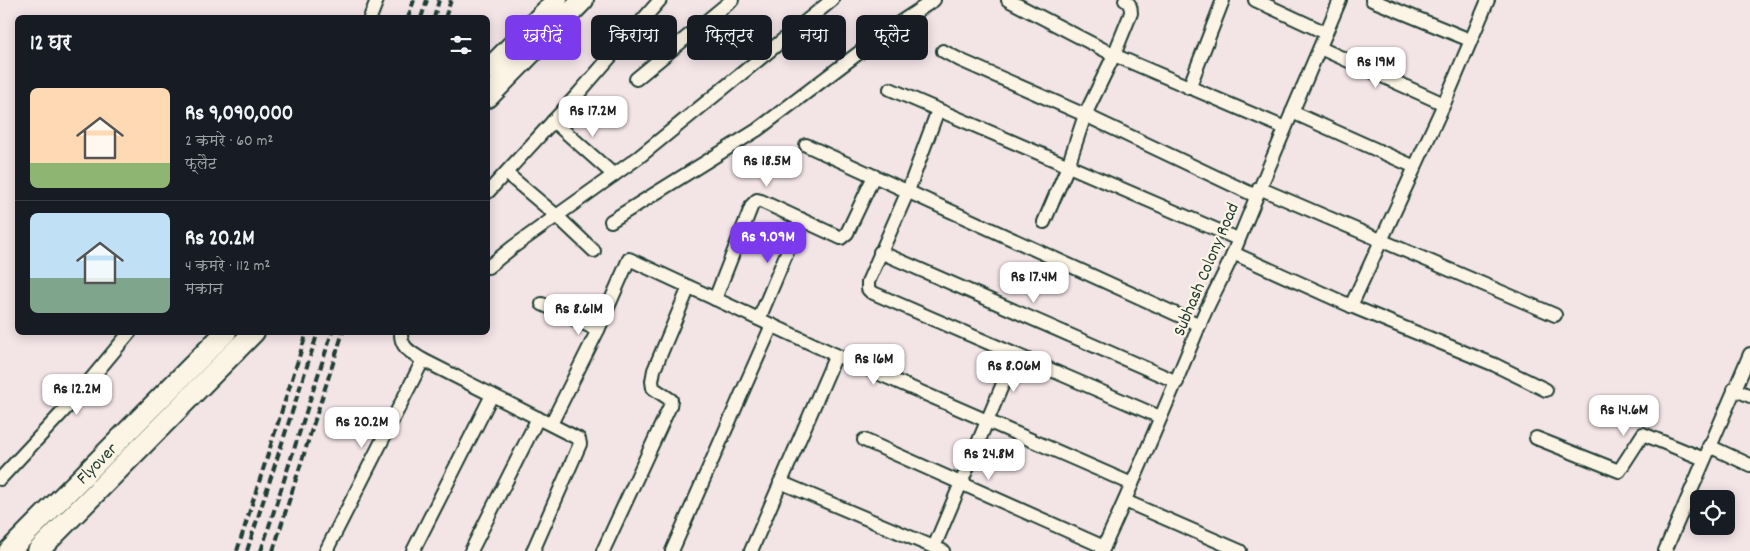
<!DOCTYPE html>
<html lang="hi">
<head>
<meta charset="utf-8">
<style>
	:root { --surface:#171b24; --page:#20242c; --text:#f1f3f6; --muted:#9ea1a6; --line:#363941; --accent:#7c3aed }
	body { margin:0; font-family:Dekko,"Playpen Sans Deva",sans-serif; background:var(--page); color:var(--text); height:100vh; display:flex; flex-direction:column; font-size:19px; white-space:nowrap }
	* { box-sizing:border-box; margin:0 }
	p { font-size:16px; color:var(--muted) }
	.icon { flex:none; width:28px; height:28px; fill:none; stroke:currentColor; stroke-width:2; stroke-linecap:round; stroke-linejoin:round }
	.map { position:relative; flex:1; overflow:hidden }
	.side { position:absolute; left:15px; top:15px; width:475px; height:320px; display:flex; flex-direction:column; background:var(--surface); border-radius:8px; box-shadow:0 2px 12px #0003 }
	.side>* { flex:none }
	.top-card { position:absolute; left:505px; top:15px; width:475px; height:45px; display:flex; gap:10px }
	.fabs { position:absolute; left:1690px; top:490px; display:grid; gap:10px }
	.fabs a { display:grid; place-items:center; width:45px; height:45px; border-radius:8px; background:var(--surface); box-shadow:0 2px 12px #0003; font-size:25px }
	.price { position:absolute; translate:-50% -42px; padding:0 11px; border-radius:10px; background:#fff; color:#222; font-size:16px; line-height:32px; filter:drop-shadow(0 1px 2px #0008) }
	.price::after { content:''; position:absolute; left:50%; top:30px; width:15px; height:11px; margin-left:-8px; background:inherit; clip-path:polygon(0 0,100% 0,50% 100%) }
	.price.selected { background:var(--accent); color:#fff }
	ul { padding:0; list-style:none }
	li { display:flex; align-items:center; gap:15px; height:125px; padding:0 15px }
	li+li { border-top:1px solid var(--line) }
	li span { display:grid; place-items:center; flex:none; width:140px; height:100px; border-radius:8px; color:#555 }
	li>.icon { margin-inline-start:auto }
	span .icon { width:60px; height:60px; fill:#fffc; stroke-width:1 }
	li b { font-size:21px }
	h2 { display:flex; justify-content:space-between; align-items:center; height:60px; padding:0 15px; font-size:21px }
	.pill { padding:0 18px; border-radius:8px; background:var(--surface); box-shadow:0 2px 12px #0003; font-size:18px; line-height:45px }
	.pill.selected { background:var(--accent); color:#fff }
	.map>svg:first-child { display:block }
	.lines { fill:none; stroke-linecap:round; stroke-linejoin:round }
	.minor-casing { stroke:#1f3d34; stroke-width:16 }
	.trunk-casing { stroke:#1f3d34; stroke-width:24 }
	.minor { stroke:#fcf5e5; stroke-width:12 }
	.trunk { stroke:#fcf5e5; stroke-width:20 }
	.rail { stroke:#1f3d34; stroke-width:4; stroke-dasharray:8 4; stroke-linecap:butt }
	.labels { text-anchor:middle; stroke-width:4.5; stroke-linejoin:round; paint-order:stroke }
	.street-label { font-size:18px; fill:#1f3d34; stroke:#fcf5e5 }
</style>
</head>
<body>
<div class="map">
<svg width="1750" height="551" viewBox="0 0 1750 551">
	<rect width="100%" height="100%" fill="#f3e4e6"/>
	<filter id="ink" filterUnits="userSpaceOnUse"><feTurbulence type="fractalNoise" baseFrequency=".02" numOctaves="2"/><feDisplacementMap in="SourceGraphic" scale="10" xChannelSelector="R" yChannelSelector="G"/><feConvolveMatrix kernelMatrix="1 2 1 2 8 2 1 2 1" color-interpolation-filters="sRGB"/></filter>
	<g filter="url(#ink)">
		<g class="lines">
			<g class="minor-casing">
				<g id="minor">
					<polyline points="1008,0 1114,55 1285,128"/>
					<polyline points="1255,0 1326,33"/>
					<polyline points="1372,0 1470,40"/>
					<polyline points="370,18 377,0"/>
					<polyline points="1320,48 1444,104"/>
					<polyline points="943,51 960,60 1085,115 1256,196"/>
					<polyline points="636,79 732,0"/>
					<polyline points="1189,88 1223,0"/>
					<polyline points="890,89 1238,239"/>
					<polyline points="938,110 908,191 868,282 868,289 871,292 1160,417"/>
					<polyline points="1292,112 1415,167"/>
					<polyline points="553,121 614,175"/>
					<polyline points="806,145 1200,325"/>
					<polyline points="506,173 557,216 594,251"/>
					<polyline points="1259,188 1555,315"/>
					<polyline points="488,192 578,94 660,0"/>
					<polyline points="611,221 757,130 893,27 934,0"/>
					<path d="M1044 222 1068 166 1085 115 1114 55 1131 13C1131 7 1130 3 1125 0"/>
					<polyline points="880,252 1177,382"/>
					<polyline points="1233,253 1351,306 1495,365 1546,390"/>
					<polyline points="488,267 513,247 639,157 832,0"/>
					<polyline points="715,299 752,205 757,200 761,201 841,238 847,233 874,176"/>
					<polyline points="542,304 598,330"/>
					<polyline points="1351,306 1444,104 1488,0"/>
					<polyline points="759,319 801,219"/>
					<path d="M401 332C400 348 412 353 423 360L579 439 580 444 533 551"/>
					<polyline points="1734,389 1750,396"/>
					<polyline points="551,424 598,330 629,259 836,355 1132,484"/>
					<polyline points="1536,438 1619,471 1643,434 1704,459"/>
					<polyline points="864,440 1104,547"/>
					<polyline points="1709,446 1750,465"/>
					<polyline points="0,479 71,403 130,332"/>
					<polyline points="780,482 943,551"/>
					<polyline points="1125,501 1240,551"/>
					<polyline points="934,547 1015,355"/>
					<polyline points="326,551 423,360"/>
					<polyline points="413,551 492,395"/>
					<polyline points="471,551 538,418"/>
					<polyline points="603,551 670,406 671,400 653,388 652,381 654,370 689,287"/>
					<polyline points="672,551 772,325"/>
					<polyline points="751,551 836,355"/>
					<path d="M1102 551C1136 477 1168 401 1199 326 1209 301 1223 278 1233 254 1267 169 1304 85 1340 0"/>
					<polyline points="1665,551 1750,354"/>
				</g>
			</g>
			<g class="trunk-casing">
				<g id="trunk">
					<polyline points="488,70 557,0"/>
					<polyline points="488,97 583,0"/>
					<path id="s1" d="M9 551 226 332"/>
					<polyline points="38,551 254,332"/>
				</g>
			</g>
			<use href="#minor" class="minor"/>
			<use href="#trunk" class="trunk"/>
			<g class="rail">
				<polyline points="408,18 414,0"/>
				<polyline points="421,18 427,0"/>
				<polyline points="434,18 439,0"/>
				<polyline points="445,18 451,0"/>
				<polyline points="237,551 307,332"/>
				<polyline points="247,551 318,332"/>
				<polyline points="261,551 332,332"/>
				<polyline points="273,551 343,332"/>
			</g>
		</g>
	</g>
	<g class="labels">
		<g class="street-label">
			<text transform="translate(1205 269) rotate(-67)" y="6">Subhash Colony Road</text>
			<text dy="6" stroke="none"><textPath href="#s1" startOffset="124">Flyover</textPath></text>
		</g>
	</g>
</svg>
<div class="fabs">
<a><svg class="icon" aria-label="locate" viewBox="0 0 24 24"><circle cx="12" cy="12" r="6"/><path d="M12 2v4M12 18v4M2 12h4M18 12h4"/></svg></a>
</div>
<b class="price" style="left:1376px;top:89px">Rs 19M</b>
<b class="price" style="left:593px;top:138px">Rs 17.2M</b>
<b class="price" style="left:767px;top:188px">Rs 18.5M</b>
<b class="price selected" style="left:768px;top:264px">Rs 9.09M</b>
<b class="price" style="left:1034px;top:304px">Rs 17.4M</b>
<b class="price" style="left:579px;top:336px">Rs 8.61M</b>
<b class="price" style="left:874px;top:386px">Rs 16M</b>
<b class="price" style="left:1014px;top:393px">Rs 8.06M</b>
<b class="price" style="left:77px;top:416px">Rs 12.2M</b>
<b class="price" style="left:1624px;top:437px">Rs 14.6M</b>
<b class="price" style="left:362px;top:449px">Rs 20.2M</b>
<b class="price" style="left:989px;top:481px">Rs 24.8M</b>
<div class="top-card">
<a class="pill selected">खरीदें</a>
<a class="pill">किराया</a>
<a class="pill">फ़िल्टर</a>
<a class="pill">नया</a>
<a class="pill">फ़्लैट</a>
</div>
<section class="side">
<h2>12 घर<svg class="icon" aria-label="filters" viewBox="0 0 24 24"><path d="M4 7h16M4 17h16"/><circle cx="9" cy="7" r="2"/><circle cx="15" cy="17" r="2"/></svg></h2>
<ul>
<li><span style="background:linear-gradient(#ffd9b3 75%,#8fb573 0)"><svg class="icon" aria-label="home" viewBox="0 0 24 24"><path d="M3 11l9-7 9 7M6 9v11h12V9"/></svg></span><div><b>Rs 9,090,000</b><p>2 कमरे · 60 m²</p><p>फ़्लैट</p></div></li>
<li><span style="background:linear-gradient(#bfe0f5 65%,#7fa58c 0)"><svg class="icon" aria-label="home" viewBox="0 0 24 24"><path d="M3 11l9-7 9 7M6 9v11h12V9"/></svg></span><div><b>Rs 20.2M</b><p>4 कमरे · 112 m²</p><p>मकान</p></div></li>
</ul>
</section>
</div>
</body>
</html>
